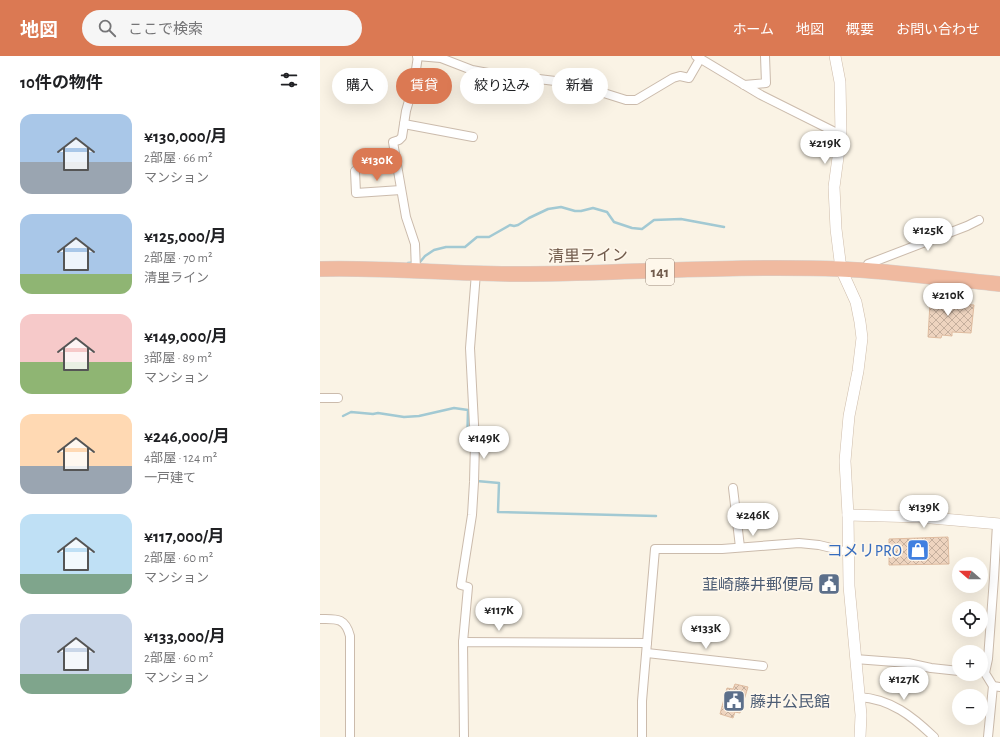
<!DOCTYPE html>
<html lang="ja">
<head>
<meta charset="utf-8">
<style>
	:root { --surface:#fff; --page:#f6f6f6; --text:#202124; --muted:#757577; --accent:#db7953 }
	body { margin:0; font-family:"Alegreya Sans","Noto Sans JP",sans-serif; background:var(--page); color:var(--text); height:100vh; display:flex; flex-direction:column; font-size:15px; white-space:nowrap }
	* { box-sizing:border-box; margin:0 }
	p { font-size:13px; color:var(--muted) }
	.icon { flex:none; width:22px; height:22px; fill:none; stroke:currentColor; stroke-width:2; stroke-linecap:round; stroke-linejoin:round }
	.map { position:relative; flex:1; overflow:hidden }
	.panel { display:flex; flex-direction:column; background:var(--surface); width:320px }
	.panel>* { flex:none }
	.guide { position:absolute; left:12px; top:12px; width:380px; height:36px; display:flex; gap:8px }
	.needle { width:26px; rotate:290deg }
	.tools { position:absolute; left:632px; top:501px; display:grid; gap:8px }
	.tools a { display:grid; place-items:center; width:36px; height:36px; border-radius:50%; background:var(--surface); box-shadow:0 4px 16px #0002; font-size:20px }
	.price { position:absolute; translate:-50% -34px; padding:0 9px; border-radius:14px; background:#fff; color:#222; font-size:13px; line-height:26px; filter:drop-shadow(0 1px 2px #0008) }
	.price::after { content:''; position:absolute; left:50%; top:24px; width:12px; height:9px; margin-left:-6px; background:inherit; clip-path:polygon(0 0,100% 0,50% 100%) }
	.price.selected { background:var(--accent); color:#fff }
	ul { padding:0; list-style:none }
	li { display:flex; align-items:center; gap:12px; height:100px; padding:0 20px }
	li span { display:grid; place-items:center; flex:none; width:112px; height:80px; border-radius:12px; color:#555 }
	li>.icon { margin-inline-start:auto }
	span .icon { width:48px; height:48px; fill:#fffc; stroke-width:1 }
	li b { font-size:17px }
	h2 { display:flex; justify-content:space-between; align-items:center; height:48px; padding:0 20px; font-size:17px }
	.pill { padding:0 14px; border-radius:18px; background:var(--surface); box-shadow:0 4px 16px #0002; font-size:14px; line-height:36px }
	.pill.selected { background:var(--accent); color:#fff }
	header { display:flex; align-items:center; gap:24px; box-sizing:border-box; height:56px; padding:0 20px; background:var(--accent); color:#fff }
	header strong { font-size:19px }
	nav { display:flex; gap:22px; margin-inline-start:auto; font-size:14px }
	.search { width:280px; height:36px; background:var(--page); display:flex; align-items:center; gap:10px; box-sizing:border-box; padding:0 14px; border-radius:22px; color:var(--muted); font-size:15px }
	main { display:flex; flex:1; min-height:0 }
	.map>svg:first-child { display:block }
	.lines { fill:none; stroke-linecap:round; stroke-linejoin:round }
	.stream { stroke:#a2c9d3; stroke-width:2.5 }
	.building { fill:url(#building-cross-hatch); stroke:#dfbca0 }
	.street-casing { stroke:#cbbbac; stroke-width:10 }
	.secondary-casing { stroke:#cebcaa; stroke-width:12 }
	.highway-casing { stroke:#d7d1cd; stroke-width:16 }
	.street { stroke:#fff; stroke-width:8 }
	.secondary { stroke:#fff; stroke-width:11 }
	.highway { stroke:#f0baa0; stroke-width:15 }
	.labels { text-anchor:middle; stroke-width:3.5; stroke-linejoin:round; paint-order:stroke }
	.shield { fill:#fef7eb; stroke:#9b8a7c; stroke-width:1 }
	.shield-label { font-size:15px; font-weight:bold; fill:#715b4c }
	.street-label { font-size:16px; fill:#715b4c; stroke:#fef7eb }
	.shop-label { font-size:16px; fill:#366cbe; stroke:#fef7eb; text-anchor:end }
	.service-label { font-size:16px; fill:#4e5e75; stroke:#fef7eb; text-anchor:end }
</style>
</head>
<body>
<header>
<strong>地図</strong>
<div class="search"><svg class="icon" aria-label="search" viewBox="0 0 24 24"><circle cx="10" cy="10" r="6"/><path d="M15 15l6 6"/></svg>ここで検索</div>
<nav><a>ホーム</a><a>地図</a><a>概要</a><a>お問い合わせ</a></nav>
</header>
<main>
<section class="panel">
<h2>10件の物件<svg class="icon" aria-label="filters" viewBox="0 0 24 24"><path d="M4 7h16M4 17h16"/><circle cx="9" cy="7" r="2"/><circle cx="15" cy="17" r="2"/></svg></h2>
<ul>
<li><span style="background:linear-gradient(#a9c7e8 60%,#9aa5b1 0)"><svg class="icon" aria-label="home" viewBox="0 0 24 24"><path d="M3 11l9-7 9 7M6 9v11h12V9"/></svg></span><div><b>¥130,000/月</b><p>2部屋 · 66 m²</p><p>マンション</p></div></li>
<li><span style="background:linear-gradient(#a9c7e8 75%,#8fb573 0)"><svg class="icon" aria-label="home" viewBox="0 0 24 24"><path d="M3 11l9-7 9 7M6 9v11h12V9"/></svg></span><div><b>¥125,000/月</b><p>2部屋 · 70 m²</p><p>清里ライン</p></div></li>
<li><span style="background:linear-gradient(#f6c9c9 60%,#8fb573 0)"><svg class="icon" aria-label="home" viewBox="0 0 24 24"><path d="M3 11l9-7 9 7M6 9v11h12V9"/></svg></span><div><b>¥149,000/月</b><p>3部屋 · 89 m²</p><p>マンション</p></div></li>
<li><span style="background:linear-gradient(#ffd9b3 65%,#9aa5b1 0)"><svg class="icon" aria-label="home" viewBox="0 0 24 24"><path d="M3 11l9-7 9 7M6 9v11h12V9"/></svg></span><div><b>¥246,000/月</b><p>4部屋 · 124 m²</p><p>一戸建て</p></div></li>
<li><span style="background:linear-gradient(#bfe0f5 75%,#7fa58c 0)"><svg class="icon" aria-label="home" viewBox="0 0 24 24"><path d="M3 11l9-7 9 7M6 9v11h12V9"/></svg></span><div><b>¥117,000/月</b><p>2部屋 · 60 m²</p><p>マンション</p></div></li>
<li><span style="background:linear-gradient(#c9d6e8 75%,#7fa58c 0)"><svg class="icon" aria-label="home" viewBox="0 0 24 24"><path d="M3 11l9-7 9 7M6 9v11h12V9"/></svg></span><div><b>¥133,000/月</b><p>2部屋 · 60 m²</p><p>マンション</p></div></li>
</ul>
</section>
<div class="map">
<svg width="680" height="681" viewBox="0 0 680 681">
	<defs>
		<pattern id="building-cross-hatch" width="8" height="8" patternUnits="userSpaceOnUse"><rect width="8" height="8" fill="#eed4bf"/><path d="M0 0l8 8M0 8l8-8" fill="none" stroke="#c5af9d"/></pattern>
	</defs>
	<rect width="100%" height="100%" fill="#faf3e5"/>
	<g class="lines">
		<g class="stream">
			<polyline points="88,207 100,206 105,200 114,194 126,191 145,191 157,181 169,181 190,169 194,170 198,169 209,162 228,153 241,151 255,155 261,155 273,152 287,156 294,166 312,172 322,173 334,164 361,163 404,171"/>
			<polyline points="23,360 31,356 53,358 58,357 84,361 99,360 134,352 148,354 147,393 154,394"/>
			<polyline points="157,423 157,425 179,427 178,456 336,460"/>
		</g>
	</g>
	<g class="building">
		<polygon points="611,230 620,231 618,247 654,249 651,277 632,276 632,280 622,279 621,282 608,281"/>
		<polygon points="628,481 629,508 569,509 569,483"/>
		<polygon points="503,522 515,522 515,533 504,534"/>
		<polygon points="415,628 428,631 420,657 415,656 413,662 400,658 407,632 413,633"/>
	</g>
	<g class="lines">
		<g class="street-casing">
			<g id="street">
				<polyline points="97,0 121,2 152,14 168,17 252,27 306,44 316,44 353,22 360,20 369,22 380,3"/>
				<polyline points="376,0 441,39 521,79"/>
				<polyline points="424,29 446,27 445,0"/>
				<polyline points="84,68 153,81"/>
				<polyline points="35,115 36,137 81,134"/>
				<polyline points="545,214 548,208 647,170 659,164"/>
				<polyline points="96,215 95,188 86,161 73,86 79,84 82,81 86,55 94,27 98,0"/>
				<polyline points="0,342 18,342"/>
				<polyline points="413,432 420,491"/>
				<polyline points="677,468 674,522 668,603 665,617 673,630 680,631"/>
				<path d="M0 563C16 563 25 561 30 580V681"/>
				<polyline points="143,586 148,531 141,529 152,459 154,426 155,387 150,292 156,217"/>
				<polyline points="327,597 443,610"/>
				<polyline points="535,603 588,607 611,612 639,615"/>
				<path d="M539 641C571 643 592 660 614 681"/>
				<polyline points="144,681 143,586 327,587"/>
				<polyline points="322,681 322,645 335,493 402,493 479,487 499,489 528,496"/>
				<polyline points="668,681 673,630"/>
			</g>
		</g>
		<g class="secondary-casing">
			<g id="secondary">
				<polyline points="515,0 520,26 521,79 514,131 516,173 521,213 536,246 540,266 542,282 538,315 529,360 525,405 528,459 529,530 541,659 540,681"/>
				<polyline points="528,459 600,461 680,468"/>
			</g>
		</g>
		<g class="highway-casing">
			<path id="highway" d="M0 213C70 211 139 219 209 218 312 217 416 209 520 213 572 215 628 223 680 228"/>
		</g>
		<use href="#street" class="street"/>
		<use href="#secondary" class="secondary"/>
		<use href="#highway" class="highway"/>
	</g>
	<defs>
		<g id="shop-square" transform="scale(1.15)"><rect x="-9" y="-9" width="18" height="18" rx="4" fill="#3f7fe0" stroke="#fef7eb"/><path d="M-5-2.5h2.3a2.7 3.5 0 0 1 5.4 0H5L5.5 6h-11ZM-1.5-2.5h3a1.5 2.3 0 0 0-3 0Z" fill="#fff"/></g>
		<g id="civic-square" transform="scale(1.15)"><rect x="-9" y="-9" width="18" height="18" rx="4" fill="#5c6f8a" stroke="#fef7eb"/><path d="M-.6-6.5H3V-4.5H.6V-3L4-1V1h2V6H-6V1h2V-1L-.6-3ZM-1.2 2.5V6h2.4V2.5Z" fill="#fff"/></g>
	</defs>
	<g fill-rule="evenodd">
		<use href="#shop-square" x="598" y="494"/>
		<use href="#civic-square" x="509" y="528"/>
		<use href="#civic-square" x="414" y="645"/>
	</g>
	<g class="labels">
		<rect class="shield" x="326" y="203" width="28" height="26" rx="3"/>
		<g class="shield-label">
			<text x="340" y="221">141</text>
		</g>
		<g class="street-label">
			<text transform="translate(268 199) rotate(-1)" y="6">清里ライン</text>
		</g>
		<g class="shop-label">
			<text x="582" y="500">コメリPRO</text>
		</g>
		<g class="service-label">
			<text x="494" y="534">韮崎藤井郵便局</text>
			<text x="430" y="651" text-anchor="start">藤井公民館</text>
		</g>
	</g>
</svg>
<div class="tools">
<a><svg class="needle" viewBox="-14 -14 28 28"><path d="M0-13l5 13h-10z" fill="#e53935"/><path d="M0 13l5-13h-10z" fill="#757577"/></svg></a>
<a><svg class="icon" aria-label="locate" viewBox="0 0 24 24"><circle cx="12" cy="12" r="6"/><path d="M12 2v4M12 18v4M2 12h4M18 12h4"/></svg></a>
<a>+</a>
<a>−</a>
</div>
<b class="price" style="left:505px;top:109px">¥219K</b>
<b class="price selected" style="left:57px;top:126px">¥130K</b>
<b class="price" style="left:608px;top:196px">¥125K</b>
<b class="price" style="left:628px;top:261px">¥210K</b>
<b class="price" style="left:164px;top:404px">¥149K</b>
<b class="price" style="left:604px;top:473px">¥139K</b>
<b class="price" style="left:433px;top:481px">¥246K</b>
<b class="price" style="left:179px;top:576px">¥117K</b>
<b class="price" style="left:386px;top:594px">¥133K</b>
<b class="price" style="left:584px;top:645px">¥127K</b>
<div class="guide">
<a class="pill">購入</a>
<a class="pill selected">賃貸</a>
<a class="pill">絞り込み</a>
<a class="pill">新着</a>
</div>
</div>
</main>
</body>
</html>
